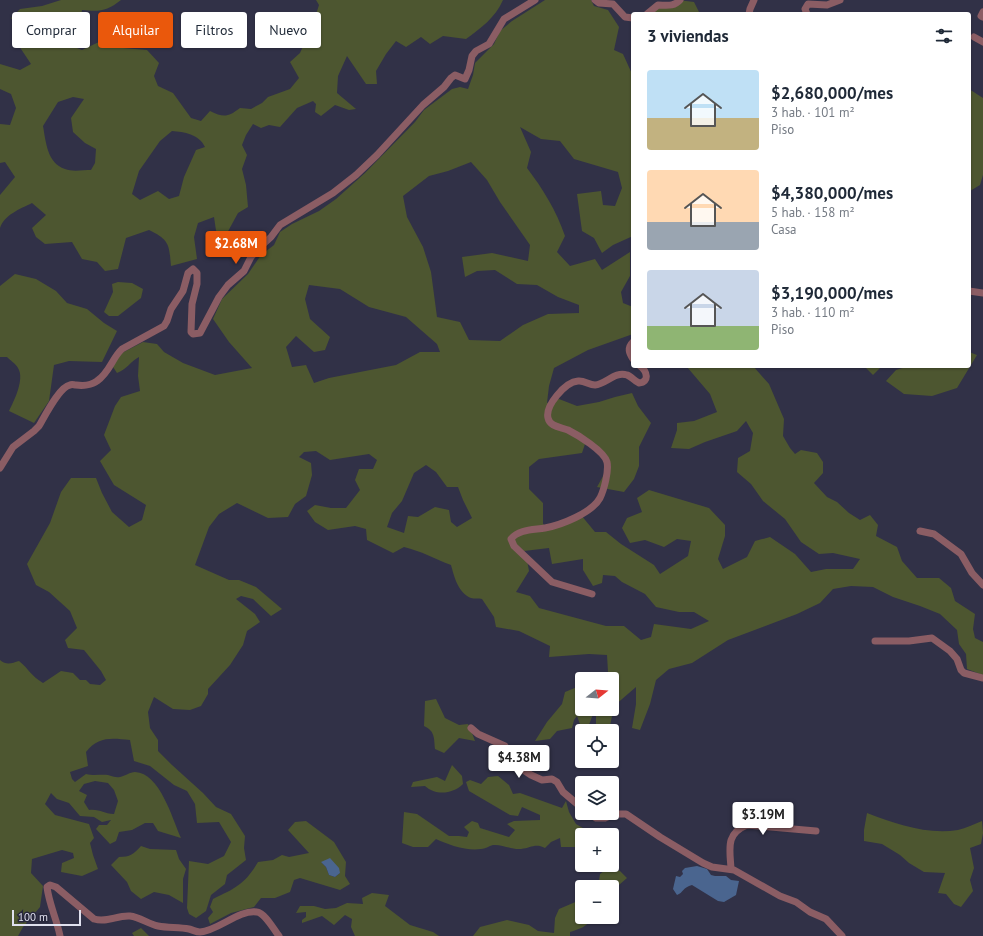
<!DOCTYPE html>
<html lang="es">
<head>
<meta charset="utf-8">
<style>
	:root { --surface:#fff; --page:#f6f6f7; --text:#1f2937; --muted:#747a83; --accent:#ea580c }
	body { margin:0; font-family:"PT Sans",sans-serif; background:var(--page); color:var(--text); height:100vh; display:flex; flex-direction:column; font-size:15px; white-space:nowrap }
	* { box-sizing:border-box; margin:0 }
	p { font-size:13px; color:var(--muted) }
	.icon { flex:none; width:22px; height:22px; fill:none; stroke:currentColor; stroke-width:2; stroke-linecap:round; stroke-linejoin:round }
	.map { position:relative; flex:1; overflow:hidden }
	.drawer { position:absolute; left:631px; top:12px; width:340px; height:356px; display:flex; flex-direction:column; background:var(--surface); border-radius:4px; box-shadow:0 1px 3px #0004 }
	.drawer>* { flex:none }
	.top-card { position:absolute; left:12px; top:12px; width:380px; height:36px; display:flex; gap:8px }
	.needle { width:26px; rotate:73deg }
	.tools { position:absolute; left:575px; top:672px; display:grid; gap:8px }
	.tools a { display:grid; place-items:center; width:44px; height:44px; border-radius:4px; background:var(--surface); box-shadow:0 1px 3px #0004; font-size:20px }
	.scale { position:absolute; left:12px; bottom:10px; width:69px; box-sizing:border-box; padding-left:4px; border:2px solid #e0e1ef; border-top:0; font-size:11px; line-height:14px; white-space:nowrap; color:#e0e1ef; -webkit-text-stroke:3px #27273c; paint-order:stroke }
	.price { position:absolute; translate:-50% -34px; padding:0 9px; border-radius:4px; background:#fff; color:#222; font-size:13px; line-height:26px; filter:drop-shadow(0 1px 2px #0008) }
	.price::after { content:''; position:absolute; left:50%; top:24px; width:12px; height:9px; margin-left:-6px; background:inherit; clip-path:polygon(0 0,100% 0,50% 100%) }
	.price.selected { background:var(--accent); color:#fff }
	ul { padding:0; list-style:none }
	li { display:flex; align-items:center; gap:12px; height:100px; padding:0 16px }
	li span { display:grid; place-items:center; flex:none; width:112px; height:80px; border-radius:4px; color:#555 }
	li>.icon { margin-inline-start:auto }
	span .icon { width:48px; height:48px; fill:#fffc; stroke-width:1 }
	li b { font-size:17px }
	h2 { display:flex; justify-content:space-between; align-items:center; height:48px; padding:0 16px; font-size:17px }
	.pill { padding:0 14px; border-radius:4px; background:var(--surface); box-shadow:0 1px 3px #0004; font-size:14px; line-height:36px }
	.pill.selected { background:var(--accent); color:#fff }
	.map>svg:first-child { display:block }
	.green { fill:#4d5630; fill-rule:evenodd }
	.water { fill:#4a658f }
	.lines { fill:none; stroke-linecap:round; stroke-linejoin:round }
	.minor { stroke:#8b5d64; stroke-width:7 }
</style>
</head>
<body>
<div class="map">
<svg width="983" height="936" viewBox="0 0 983 936">
	<rect width="100%" height="100%" fill="#313147"/>
	<g class="green">
		<path d="M61 0H121C107 11 100 12 82 10L79 27 67 32 69 45 82 50 101 41 123 48 147 50 159 63 154 76 158 86 173 93 191 118 201 121 210 111C224 118 228 117 240 108L251 109 262 103 268 97 290 89 299 78 290 62 300 53 313 24 319 5 316 0H503C495 18 481 28 466 39L443 36 430 44 421 37 406 47 396 41 386 54 376 71 377 84H366L347 56 338 76 337 93 356 109 349 110 335 105 321 116 315 112 316 104 313 101 297 108 280 127 269 125 261 128 253 124 246 135 242 145 247 155 242 169 246 185 248 207 238 213 226 235 225 240 218 244 214 217 198 223 194 237 197 259 171 266C169 245 170 240 149 230L126 238 118 269 105 271 97 262 82 259 72 242 45 244 36 237 32 228 46 215 32 203C20 209 4 215 0 228V195L15 177 5 162 0 163V124L10 125 16 108 11 94 0 89V64L20 70 31 64 19 46 20 28 11 18 20 9 42 6ZM73 97 84 99 71 118 73 132 85 143 96 149 95 163 91 170C83 170 72 172 65 169 47 163 46 142 43 126L58 102ZM172 131C184 132 199 134 205 147L196 150 184 177 179 196 169 199 158 191 140 200 132 194 139 171 160 141Z"/>
		<path d="M545 0H591L594 6 608 10 619 27 614 50 623 54 633 76V236L613 245 602 253 594 238 582 231 577 194 601 191 603 205 615 206 622 188 618 172 574 159 560 141 541 139 520 127 531 152 527 168C543 189 556 210 565 236L557 252 570 266 595 259 602 270 630 252V276L621 292 623 303 633 307V334L588 350 554 368 549 386 547 403 559 399 577 406 599 402 615 397 632 393 638 406 651 423 639 447V466L634 479 624 492 597 487 607 469 611 466 608 458 586 441 582 453 539 459 529 467V489L543 503V524L549 529 581 515 595 532H606L621 544 654 565 660 574 688 556 691 541 677 539 664 547 645 540 630 543 622 528 627 518 642 512 637 498 649 490 709 508 725 525V536L718 559 723 569 747 557 755 541 770 537 795 554 811 572 826 569H853L860 559 833 553 819 554 801 542 785 519 763 501 751 484 737 472 738 458 750 451 753 433 746 421 737 431 705 442 689 449 671 448 677 430V423L694 421 717 412 710 394 687 367 688 366H753L769 384 784 419 783 436 790 448 795 454 801 450 817 453 823 462V473L814 483 827 497 837 502 849 513 860 520 870 515 878 525 876 536 897 547 902 561 917 578H939L951 588 955 601 975 614 973 629 975 638 983 642V675L967 669 966 654 959 644 957 630 940 614 920 606 893 597 873 587 851 586 833 589 820 603 797 614 728 640 692 663 669 669 656 680 650 704 640 730 632 728 636 704V687L614 706 609 731H603L596 728V709H612V679H596L608 672 607 655 589 654 549 657 550 646 519 631 496 627 494 617 482 599C479 598 474 599 471 598 458 593 454 576 451 565 435 559 421 551 404 547L393 553 367 540 366 529 355 526 328 530 315 522 307 511 315 505 331 508H346L360 490 355 480 359 469H373L377 460 369 454 330 460 316 451 304 452 299 457 311 463 312 475 306 496 295 504 288 517 268 518 237 503 219 514 209 527 195 565 229 580H239L256 587 282 609 271 616 253 599 241 596 236 599 255 614 260 622 247 631 243 645 230 665 208 689V694L201 706 190 710 173 709 154 697 148 712 150 728 158 740V751L172 765 203 793 216 807 231 814 245 836 244 848 246 860 227 875 225 884 211 895 206 911 196 918 189 914 187 908 189 861 208 864 224 856 231 842 219 822 197 823 195 804 187 791 174 785 150 766 134 761 130 740C112 738 98 736 86 752L88 766 70 772 72 779 75 782 86 774C94 776 101 774 108 775 112 776 116 778 120 777 125 776 130 772 135 772 160 773 172 818 181 838L158 831 153 823H145L132 830 119 832 116 841 110 844 96 829 99 825H107L111 820 102 822 94 817 80 816 69 803 57 799 51 793 45 804 55 815 89 824 94 838 90 843 93 855 98 869 82 876 61 872 62 863 74 858 73 853 62 850 32 859 31 873 43 886 40 907 23 927 18 936H0V660C7 666 12 663 19 661 29 669 31 676 43 683L61 671 73 673 80 680H86L90 684 100 685 106 680 101 671 84 650 68 648 65 640 77 628 70 611 49 592 36 585 27 564 50 523 61 492 71 478H96L102 493 112 512 129 527 142 520 146 505 114 485 100 461 111 450 104 435 115 406 121 397 140 391 138 376 139 357C131 361 126 370 117 373L113 367 120 354 143 342 157 344 164 352 183 363 215 375 252 368 229 342 213 319 222 299 248 274 261 255 274 245 280 232 292 224 319 211 336 199 365 173 415 122 424 110 452 89 460 87 468 89 473 75 475 63 494 44 500 31 512 21ZM471 162 487 180 500 202 530 245 528 261 492 253 462 257 465 277 477 271 495 270 517 284 537 285 558 297 579 305V313L548 314 523 325 500 341 469 340 460 322 437 317 431 272 423 247 407 217 403 196 429 176 448 171ZM309 285 340 289 369 307 406 317 437 344 440 352H420L396 365 329 378 314 383 306 365 292 367 286 347 296 336 314 352 325 350 330 337 310 319 305 299ZM426 465 436 472 447 487H458L463 500 472 518 457 527 451 522 449 510 435 507 418 517 408 516 404 533 387 527 392 513 402 501 414 473ZM515 543 524 551 549 548 552 564 583 559V570L593 586 602 583 603 575 615 576 622 582 645 594 656 607 679 612H694L709 621 691 629 654 624 651 637 641 640 624 626H606L539 608 530 596 516 592 529 571 527 560ZM95 781 108 783 114 790 118 801 114 814C103 814 101 809 89 810L84 802 87 795 79 791 84 784Z"/>
		<polygon points="678,0 694,2 700,14 656,14 653,9"/>
		<polygon points="969,89 983,98 983,175 980,185 970,191"/>
		<path d="M15 274 36 279 56 291 67 303 87 309 104 323 117 331 102 362 69 361 54 365 49 401 34 423 9 411C14 401 25 379 18 368 16 364 10 360 7 357H0V286Z"/>
		<polygon points="118,282 132,283 143,289 141,298 118,316 109,316 104,312 113,292 112,284"/>
		<polygon points="969,352 977,355 957,388 932,396 904,394 886,381 896,370 909,366 969,366"/>
		<polygon points="864,366 882,366 873,375"/>
		<polygon points="582,685 582,709 595,709 587,730 582,730 577,716 574,720 572,728 557,731 550,739 535,741 547,722 562,704 565,692"/>
		<path d="M436 699 445 718 459 725 468 724 472 733 475 741 459 738 444 753 435 749C434 738 435 731 424 726L425 701Z"/>
		<path d="M452 765 462 776 463 784C453 794 436 796 425 786L411 787 413 782 437 777 445 781Z"/>
		<path d="M498 776 509 785 513 794 520 793 562 808 566 801 569 812 576 824 595 835H582V847H561L560 838 551 842 545 848C535 843 531 848 521 849 512 850 502 844 493 845 489 846 485 849 481 849 466 851 449 845 436 839L428 847H413L402 843 404 812 417 814 449 836H459L467 837 469 832 464 827 472 821 478 823 480 828 509 837 515 830 507 824 514 821 540 820V815L522 807 518 816 510 815 469 791 466 782 470 780 481 784 488 777Z"/>
		<path d="M867 813C896 824 927 835 958 830 966 828 974 824 982 821L983 833 981 844 970 848 974 868 970 880 973 891 961 907 954 904 946 894 938 893 945 873 924 872 909 863 900 855 882 844 864 841V830Z"/>
		<path d="M306 821 334 842 346 862 345 876 350 884 340 890 300 878 294 880 290 892 275 898H261L254 907 231 913 210 924 208 918 213 912 210 907 213 899C236 888 245 884 258 862L273 860 282 855 289 857 309 853 288 830 295 822ZM321 862 340 873 335 877 329 875 326 867Z"/>
		<path d="M141 846 150 849 176 850 179 859 186 869 183 879V903L169 895 154 892 141 899 131 891 127 882 111 865 119 857C130 857 134 854 141 846Z"/>
		<polygon points="608,868 620,871 627,878 612,891 612,887 589,887 599,881 600,874"/>
		<polygon points="372,893 389,895 385,906 410,925 433,932 439,936 355,936 351,927 352,919 345,915 334,925 322,916 302,923 302,920 306,917 306,912 296,913 300,906 314,906 325,909 336,908 347,903 363,904 362,898"/>
		<path d="M582 897V917H592C588 927 579 929 570 932V936H473L480 927 507 920 529 925 538 931 554 933 555 918 559 909 580 900Z"/>
		<polygon points="141,928 149,936 171,936 134,936 132,933"/>
	</g>
	<g class="water">
		<polygon points="330,858 339,868 340,873 335,877 329,875 326,867 321,862"/>
		<path d="M697 866 707 869 711 875 715 876H726L731 880 739 881 736 895 724 902 718 901 692 885C683 887 683 893 677 895L673 889 676 876 680 877 683 874 682 871 685 868Z"/>
	</g>
	<g class="lines">
		<g class="minor">
			<polyline points="595,0 599,3 613,4 625,17 633,18"/>
			<polyline points="983,12 981,16 983,17"/>
			<path d="M647 14 658 5C666 5 674 7 680 0"/>
			<polyline points="749,14 750,9 754,0"/>
			<polyline points="807,14 805,9 808,4 827,5 840,0"/>
			<polyline points="974,37 983,42"/>
			<polyline points="969,291 983,293"/>
			<path d="M633 342C627 348 629 353 633 359"/>
			<path d="M0 468 13 447 34 431 39 426C45 416 59 387 70 385 72 384 74 385 76 385 83 386 92 385 97 381 110 372 112 358 122 349L164 326 167 321 171 309 183 291 188 273 193 269 197 273V284L192 304 191 332 193 334 200 333 219 297 228 285 244 271 251 257 259 248 271 237 280 225 333 193 356 175 377 155 423 105 444 87 451 78 455 75 465 79 469 70 472 56 476 51 489 44 504 19 535 0"/>
			<polyline points="920,531 934,534 961,554 972,573 983,585"/>
			<path d="M592 594 552 582 514 546 511 539C519 529 534 530 545 528 561 525 592 513 600 498 604 490 609 471 607 462 604 451 578 435 568 430 561 427 550 427 548 418 545 406 565 382 578 381 584 380 589 385 595 385 606 384 615 371 627 375 631 376 634 381 639 383 650 382 647 371 640 366"/>
			<polyline points="875,641 909,641 932,638 950,651 957,659 961,670 964,673 983,678"/>
			<polyline points="471,728 478,734 505,746 517,765 522,769 531,775 542,780 552,779 557,782 563,792 582,808"/>
			<polyline points="742,810 747,825"/>
			<polyline points="588,813 596,818 605,818 614,814 626,814 660,837 703,863 712,867 734,870 780,896 796,902 810,912 826,919 842,936"/>
			<path d="M731 869C730 849 725 834 747 825L816 831"/>
			<path d="M60 936C57 920 49 904 47 887L50 885 56 887 94 919C107 923 117 915 130 916 140 917 148 924 158 926 168 928 179 927 189 929 193 930 196 932 200 932 218 931 239 909 257 912 265 913 274 930 279 936"/>
		</g>
	</g>
</svg>
<div class="tools">
<a><svg class="needle" viewBox="-14 -14 28 28"><path d="M0-13l5 13h-10z" fill="#e53935"/><path d="M0 13l5-13h-10z" fill="#747a83"/></svg></a>
<a><svg class="icon" aria-label="locate" viewBox="0 0 24 24"><circle cx="12" cy="12" r="6"/><path d="M12 2v4M12 18v4M2 12h4M18 12h4"/></svg></a>
<a><svg class="icon" aria-label="layers" viewBox="0 0 24 24"><path d="M12 4l9 5-9 5-9-5zM3 14l9 5 9-5"/></svg></a>
<a>+</a>
<a>−</a>
</div>
<div class="scale">100 m</div>
<b class="price selected" style="left:236px;top:265px">$2.68M</b>
<b class="price" style="left:519px;top:779px">$4.38M</b>
<b class="price" style="left:763px;top:836px">$3.19M</b>
<div class="top-card">
<a class="pill">Comprar</a>
<a class="pill selected">Alquilar</a>
<a class="pill">Filtros</a>
<a class="pill">Nuevo</a>
</div>
<section class="drawer">
<h2>3 viviendas<svg class="icon" aria-label="filters" viewBox="0 0 24 24"><path d="M4 7h16M4 17h16"/><circle cx="9" cy="7" r="2"/><circle cx="15" cy="17" r="2"/></svg></h2>
<ul>
<li><span style="background:linear-gradient(#bfe0f5 60%,#c2b280 0)"><svg class="icon" aria-label="home" viewBox="0 0 24 24"><path d="M3 11l9-7 9 7M6 9v11h12V9"/></svg></span><div><b>$2,680,000/mes</b><p>3 hab. · 101 m²</p><p>Piso</p></div></li>
<li><span style="background:linear-gradient(#ffd9b3 65%,#9aa5b1 0)"><svg class="icon" aria-label="home" viewBox="0 0 24 24"><path d="M3 11l9-7 9 7M6 9v11h12V9"/></svg></span><div><b>$4,380,000/mes</b><p>5 hab. · 158 m²</p><p>Casa</p></div></li>
<li><span style="background:linear-gradient(#c9d6e8 70%,#8fb573 0)"><svg class="icon" aria-label="home" viewBox="0 0 24 24"><path d="M3 11l9-7 9 7M6 9v11h12V9"/></svg></span><div><b>$3,190,000/mes</b><p>3 hab. · 110 m²</p><p>Piso</p></div></li>
</ul>
</section>
</div>
</body>
</html>
